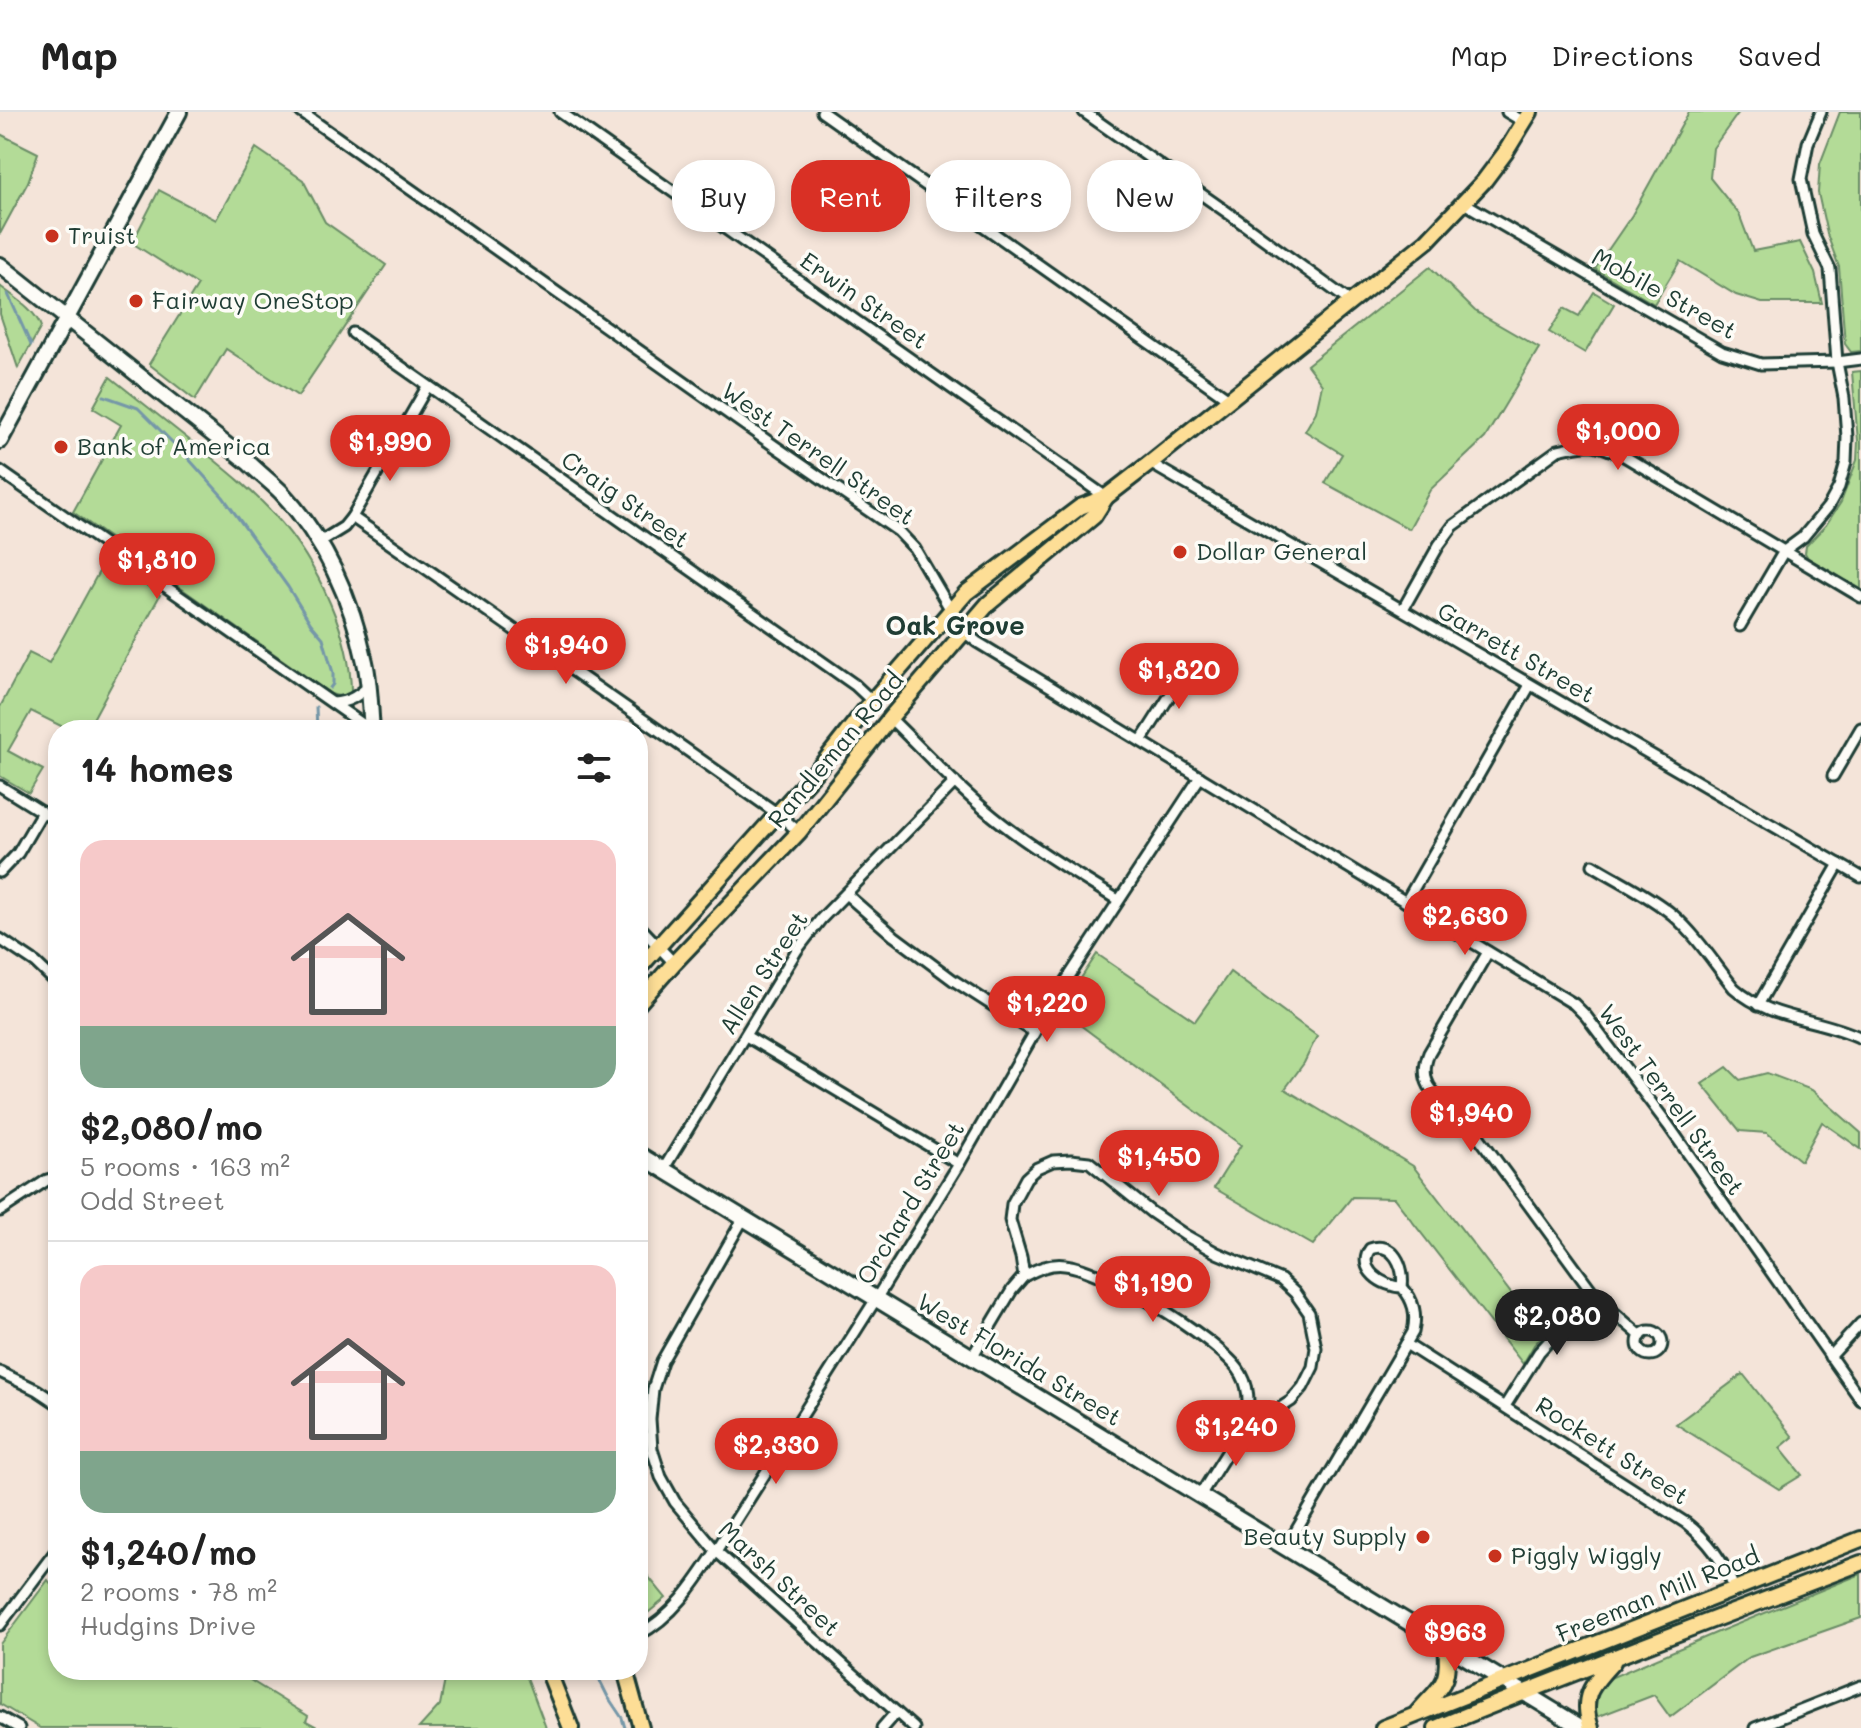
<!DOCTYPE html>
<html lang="en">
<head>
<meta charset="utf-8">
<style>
	:root { --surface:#fff; --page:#f6f6f6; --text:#222; --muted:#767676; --line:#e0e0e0; --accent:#d93025 }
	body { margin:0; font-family:Mali,sans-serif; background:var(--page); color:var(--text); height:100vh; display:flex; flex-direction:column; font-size:30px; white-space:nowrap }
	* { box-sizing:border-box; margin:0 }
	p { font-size:26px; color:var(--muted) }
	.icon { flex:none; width:44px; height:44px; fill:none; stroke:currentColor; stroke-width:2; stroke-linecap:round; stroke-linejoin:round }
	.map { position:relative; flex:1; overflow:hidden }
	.side { position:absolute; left:48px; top:608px; width:600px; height:960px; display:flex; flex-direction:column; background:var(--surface); border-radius:32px; box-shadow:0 4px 12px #0003 }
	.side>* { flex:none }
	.top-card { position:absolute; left:672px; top:48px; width:760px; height:72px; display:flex; gap:16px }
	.price { position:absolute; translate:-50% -68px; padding:0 18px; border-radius:28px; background:var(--accent); color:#fff; font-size:26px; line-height:52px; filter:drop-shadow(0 2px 4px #0008) }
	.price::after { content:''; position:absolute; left:50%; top:48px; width:24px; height:18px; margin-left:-12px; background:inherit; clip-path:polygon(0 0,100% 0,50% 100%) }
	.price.active { background:#222; color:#fff }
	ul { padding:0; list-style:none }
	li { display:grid; align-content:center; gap:16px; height:424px; padding:0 32px }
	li+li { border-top:2px solid var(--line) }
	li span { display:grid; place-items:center; height:248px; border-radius:24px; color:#555 }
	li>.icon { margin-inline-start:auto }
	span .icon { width:144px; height:144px; fill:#fffc; stroke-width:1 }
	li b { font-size:34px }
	h2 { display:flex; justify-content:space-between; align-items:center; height:96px; padding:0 32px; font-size:34px }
	.tag { padding:0 28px; border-radius:32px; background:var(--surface); box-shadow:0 4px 12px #0003; font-size:28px; line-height:72px }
	.tag.active { background:var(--accent); color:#fff }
	header { display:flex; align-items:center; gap:48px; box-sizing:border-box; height:112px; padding:0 40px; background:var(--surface); border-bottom:2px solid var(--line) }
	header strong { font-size:38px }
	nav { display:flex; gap:44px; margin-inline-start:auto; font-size:28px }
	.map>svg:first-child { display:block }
	.green { fill:#b3db97; stroke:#698c66; stroke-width:2 }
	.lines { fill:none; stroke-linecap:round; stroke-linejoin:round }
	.stream { stroke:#7497a8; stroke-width:3 }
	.minor-casing { stroke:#1f3d34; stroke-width:15 }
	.secondary-casing { stroke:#1f3d34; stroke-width:20 }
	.primary-casing { stroke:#1f3d34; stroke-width:20 }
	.minor { stroke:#fdfcf7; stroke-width:9 }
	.secondary { stroke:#fdfcf7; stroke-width:14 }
	.primary { stroke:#fdde96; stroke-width:14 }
	.poi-dot { fill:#c8321e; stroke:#fdfcf7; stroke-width:3 }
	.labels { text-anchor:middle; stroke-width:7; stroke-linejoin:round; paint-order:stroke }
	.poi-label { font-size:24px; fill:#1f3d34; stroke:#fdfcf7; text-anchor:start }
	.street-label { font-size:24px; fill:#1f3d34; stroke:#fdfcf7 }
	.neighbourhood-label { font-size:26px; font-weight:bold; fill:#1f3d34; stroke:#fdfcf7 }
</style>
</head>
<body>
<header>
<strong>Map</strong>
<nav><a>Map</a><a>Directions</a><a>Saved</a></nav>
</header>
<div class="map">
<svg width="1861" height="1616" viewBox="0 0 1861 1616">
	<rect width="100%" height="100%" fill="#f4e4d9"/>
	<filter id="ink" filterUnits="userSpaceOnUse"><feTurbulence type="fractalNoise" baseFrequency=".0125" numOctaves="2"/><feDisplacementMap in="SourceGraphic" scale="16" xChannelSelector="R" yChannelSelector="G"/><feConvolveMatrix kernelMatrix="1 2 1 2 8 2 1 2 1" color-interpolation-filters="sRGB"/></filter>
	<g filter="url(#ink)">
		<g class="green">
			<polygon points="1689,0 1739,0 1713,36 1710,66 1739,102 1753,139 1800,130 1815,161 1822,191 1762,191 1736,183 1680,149 1654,192 1595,157 1632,103"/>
			<polygon points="1840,0 1861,0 1861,239 1851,240 1845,232 1839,155 1827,122 1818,81 1820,52"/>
			<polygon points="0,22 38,41 28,70 0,122"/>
			<polygon points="256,36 303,68 325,110 386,153 298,284 226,237 195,288 149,252 198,173 132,131 159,78 216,108"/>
			<polygon points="1430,155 1475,199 1539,236 1485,326 1430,378 1409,417 1325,371 1342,342 1305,319 1316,300 1322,273 1307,253"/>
			<path d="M0 174C14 185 36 198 41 215L18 256 0 202Z"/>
			<polygon points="1594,180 1614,192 1585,241 1549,220 1564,196 1579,204"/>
			<polygon points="1861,259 1861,477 1808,446 1805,441 1806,434 1826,413 1841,390 1857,348 1858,329 1852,260"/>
			<path d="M110 265C139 288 168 311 197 334 257 382 299 417 330 491 342 519 351 549 351 580 344 585 339 585 331 582L73 400 121 313 93 296Z"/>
			<polygon points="107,445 160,483 87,618 69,618 31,599 8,639 43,658 29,681 0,664 0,595 29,541 49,551"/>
			<polygon points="1097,842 1195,909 1230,860 1317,924 1304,951 1285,977 1413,1054 1543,1223 1534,1233 1523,1252 1394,1086 1352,1085 1313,1133 1214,1076 1241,1033 1060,898"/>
			<polygon points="1727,955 1740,968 1767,961 1812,978 1861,1021 1861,1037 1822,1010 1801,1049 1767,1021 1740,1019 1702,972"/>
			<polygon points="1743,1262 1793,1325 1780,1336 1802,1363 1779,1377 1676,1312"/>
			<polygon points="638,1452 666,1486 638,1509"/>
			<path d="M1861 1462V1506L1750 1545 1670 1605 1654 1583 1597 1605C1591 1588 1597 1578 1610 1566L1718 1520Z"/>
			<polygon points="48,1468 58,1481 58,1558 234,1558 308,1604 306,1609 319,1616 40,1616 0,1592 0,1532"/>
			<polygon points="447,1558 491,1558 526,1563 546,1616 419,1616 440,1593"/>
		</g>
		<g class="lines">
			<g class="stream">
				<polyline points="8,182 31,233"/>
				<polyline points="104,284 138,296 187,345 223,385 288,475 311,512 323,526 333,561 333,572 330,576"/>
				<polyline points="316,595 317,618"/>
				<polyline points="595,1559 608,1585 622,1606 625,1616"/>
			</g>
			<g class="minor-casing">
				<g id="minor">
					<polyline points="301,0 776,335 898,419 915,437 963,519 977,530 1574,892 1586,904 1668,1013 1861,1288"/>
					<polyline points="560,0 1106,385"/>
					<polyline points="822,0 1230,288"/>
					<polyline points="1084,0 1231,103 1352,191"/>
					<polyline points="1507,0 1524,10"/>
					<polyline points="1464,91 1722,240 1761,252 1837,250 1861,247"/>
					<polyline points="353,221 855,573 872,589"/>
					<polyline points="1150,351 1861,765"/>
					<polyline points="0,359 371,618"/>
					<polyline points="352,405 664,622 778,702 799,720"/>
					<polyline points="318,431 344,415 352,405 427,275"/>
					<path d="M1403 497 1439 433 1453 414 1558 338C1590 330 1595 331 1624 344L1861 485"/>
					<polyline points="1740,514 1784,439 1803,425 1828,395 1839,375 1846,350 1847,325 1844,286 1837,250 1830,157 1813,122 1801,67 1808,31 1821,0"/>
					<path d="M333 591C349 590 356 585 368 575"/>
					<path d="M890 606C927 642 963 682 1004 713 1040 741 1080 764 1118 788"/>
					<polyline points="1141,629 1190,552"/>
					<polyline points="1833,664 1861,616"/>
					<polyline points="0,674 58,710"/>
					<path d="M1593 753C1619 769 1649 783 1673 803 1696 823 1714 851 1734 876 1771 909 1818 905 1861 926"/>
					<polyline points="0,760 18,741 42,700"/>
					<polyline points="846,782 894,824 953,868 1034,920"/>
					<polyline points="1406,790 1530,573"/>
					<polyline points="638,813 674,851"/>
					<polyline points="0,827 36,851 58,872"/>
					<path d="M1488 840 1429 941C1414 979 1446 988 1468 1010L1597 1186 1641 1224"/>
					<polyline points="1758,893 1839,752"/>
					<polyline points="746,924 959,1052"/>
					<polyline points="663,1058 797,838 821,807 955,670"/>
					<polyline points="0,1099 47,1068 58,1065"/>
					<polyline points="743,1107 662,1249 653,1277 650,1307 652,1337 661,1365 675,1390 716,1439 914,1616"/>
					<path d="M1024 1164C1037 1157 1050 1151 1065 1153 1106 1158 1213 1224 1238 1257 1250 1273 1249 1291 1246 1310"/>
					<circle cx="1650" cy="1231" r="12"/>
					<path d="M1406 1232 1686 1411C1708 1428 1724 1450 1734 1476"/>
					<polyline points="972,1245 1012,1178 1024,1164 1021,1145 1010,1108 1012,1092 1026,1066 1037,1056 1053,1049 1071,1048 1089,1050 1151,1100 1185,1123 1217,1141 1281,1168 1295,1181 1309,1201 1316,1236 1313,1255 1303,1275 1291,1289 1271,1302 1246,1310 1199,1385"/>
					<polyline points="1830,1245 1861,1211"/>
					<polyline points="0,1260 37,1278 58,1292"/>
					<polyline points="1505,1294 1539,1240 1551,1227 1597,1186"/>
					<path d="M1286 1436 1413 1220C1417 1202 1414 1189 1402 1175 1405 1155 1393 1128 1370 1137 1356 1157 1383 1175 1402 1175"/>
					<polyline points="0,1513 58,1436"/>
					<path d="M638 1523C673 1505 695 1471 716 1439L876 1187 959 1052 1051 892 1200 665"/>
					<polyline points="0,1605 19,1616"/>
					<polyline points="882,1616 896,1600"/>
					<polyline points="1755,1616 1861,1574"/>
				</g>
			</g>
			<g class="secondary-casing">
				<g id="secondary">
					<path d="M0 153 249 351C259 361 271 370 281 380 325 427 352 488 365 550 370 572 370 596 372 618"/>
					<polyline points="0,329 179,0"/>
					<polyline points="638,1042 1582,1616"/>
				</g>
			</g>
			<g class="primary-casing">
				<g id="primary">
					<polyline points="638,857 824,650 872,589 966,481 1080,395 1106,385 1150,351 1427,129 1484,69 1505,41 1530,0"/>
					<polyline points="638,892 674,851 799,720 890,606 988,492 1094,404 1106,385"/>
					<polyline points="548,1558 571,1616"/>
					<polyline points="625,1558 641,1616"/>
					<path d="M1417 1601C1442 1572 1450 1574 1446 1533"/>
					<polyline points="1383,1616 1861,1427"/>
					<path d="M1436 1616C1577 1558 1719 1506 1861 1451"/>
					<path d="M1591 1616C1580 1584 1592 1573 1613 1550"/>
				</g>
			</g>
			<use href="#minor" class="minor"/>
			<use href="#secondary" class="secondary"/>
			<use href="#primary" class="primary"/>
		</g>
	</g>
	<g class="poi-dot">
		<circle cx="52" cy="124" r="8"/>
		<circle cx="136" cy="189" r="8"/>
		<circle cx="61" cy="335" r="8"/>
		<circle cx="1180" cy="440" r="8"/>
		<circle cx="1423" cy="1425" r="8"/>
		<circle cx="1495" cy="1444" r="8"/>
	</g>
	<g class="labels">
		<g class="poi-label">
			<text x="68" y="132">Truist</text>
			<text x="152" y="197">Fairway OneStop</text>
			<text x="77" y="343">Bank of America</text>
			<text x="1196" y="448">Dollar General</text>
			<text x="1407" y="1433" text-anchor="end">Beauty Supply</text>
			<text x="1511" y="1452">Piggly Wiggly</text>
		</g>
		<g class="street-label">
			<text transform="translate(1664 182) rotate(29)" y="8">Mobile Street</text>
			<text transform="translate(864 189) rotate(35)" y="8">Erwin Street</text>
			<text transform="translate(818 342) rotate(35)" y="8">West Terrell Street</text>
			<text transform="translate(625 388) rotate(35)" y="8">Craig Street</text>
			<text transform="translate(1516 541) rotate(30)" y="8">Garrett Street</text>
			<text transform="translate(836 638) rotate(-50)" y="8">Randleman Road</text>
			<text transform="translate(764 861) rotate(-57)" y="8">Allen Street</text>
			<text transform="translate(1671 988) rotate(54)" y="8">West Terrell Street</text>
			<text transform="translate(911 1091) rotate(-59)" y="8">Orchard Street</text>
			<text transform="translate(1019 1248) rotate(31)" y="8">West Florida Street</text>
			<text transform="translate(1612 1339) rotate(33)" y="8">Rockett Street</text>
			<text transform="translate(779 1467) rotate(43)" y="8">Marsh Street</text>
			<text transform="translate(1658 1483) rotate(-22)" y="8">Freeman Mill Road</text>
		</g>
		<g class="neighbourhood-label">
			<text x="955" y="523">Oak Grove</text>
		</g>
	</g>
</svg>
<b class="price" style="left:1618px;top:360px">$1,000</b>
<b class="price" style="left:390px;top:371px">$1,990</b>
<b class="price" style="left:157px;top:489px">$1,810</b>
<b class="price" style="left:566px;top:574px">$1,940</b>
<b class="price" style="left:1179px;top:599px">$1,820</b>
<b class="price" style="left:1465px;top:845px">$2,630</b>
<b class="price" style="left:1047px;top:932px">$1,220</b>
<b class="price" style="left:1471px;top:1042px">$1,940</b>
<b class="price" style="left:1159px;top:1086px">$1,450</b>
<b class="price" style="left:1153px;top:1212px">$1,190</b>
<b class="price active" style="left:1557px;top:1245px">$2,080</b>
<b class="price" style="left:1236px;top:1356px">$1,240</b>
<b class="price" style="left:776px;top:1374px">$2,330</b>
<b class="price" style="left:1455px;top:1561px">$963</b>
<div class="top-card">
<a class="tag">Buy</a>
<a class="tag active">Rent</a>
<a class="tag">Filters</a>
<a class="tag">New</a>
</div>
<section class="side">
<h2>14 homes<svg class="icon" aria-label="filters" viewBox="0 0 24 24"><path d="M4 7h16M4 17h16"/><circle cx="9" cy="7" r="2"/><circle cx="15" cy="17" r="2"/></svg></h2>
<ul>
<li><span style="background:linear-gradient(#f6c9c9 75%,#7fa58c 0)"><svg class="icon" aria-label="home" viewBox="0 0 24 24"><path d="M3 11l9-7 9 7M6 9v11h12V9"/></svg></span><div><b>$2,080/mo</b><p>5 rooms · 163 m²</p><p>Odd Street</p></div></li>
<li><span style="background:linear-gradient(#f6c9c9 75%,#7fa58c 0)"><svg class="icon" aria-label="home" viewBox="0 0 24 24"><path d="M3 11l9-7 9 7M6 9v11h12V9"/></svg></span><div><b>$1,240/mo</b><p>2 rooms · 78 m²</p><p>Hudgins Drive</p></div></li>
</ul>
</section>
</div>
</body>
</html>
